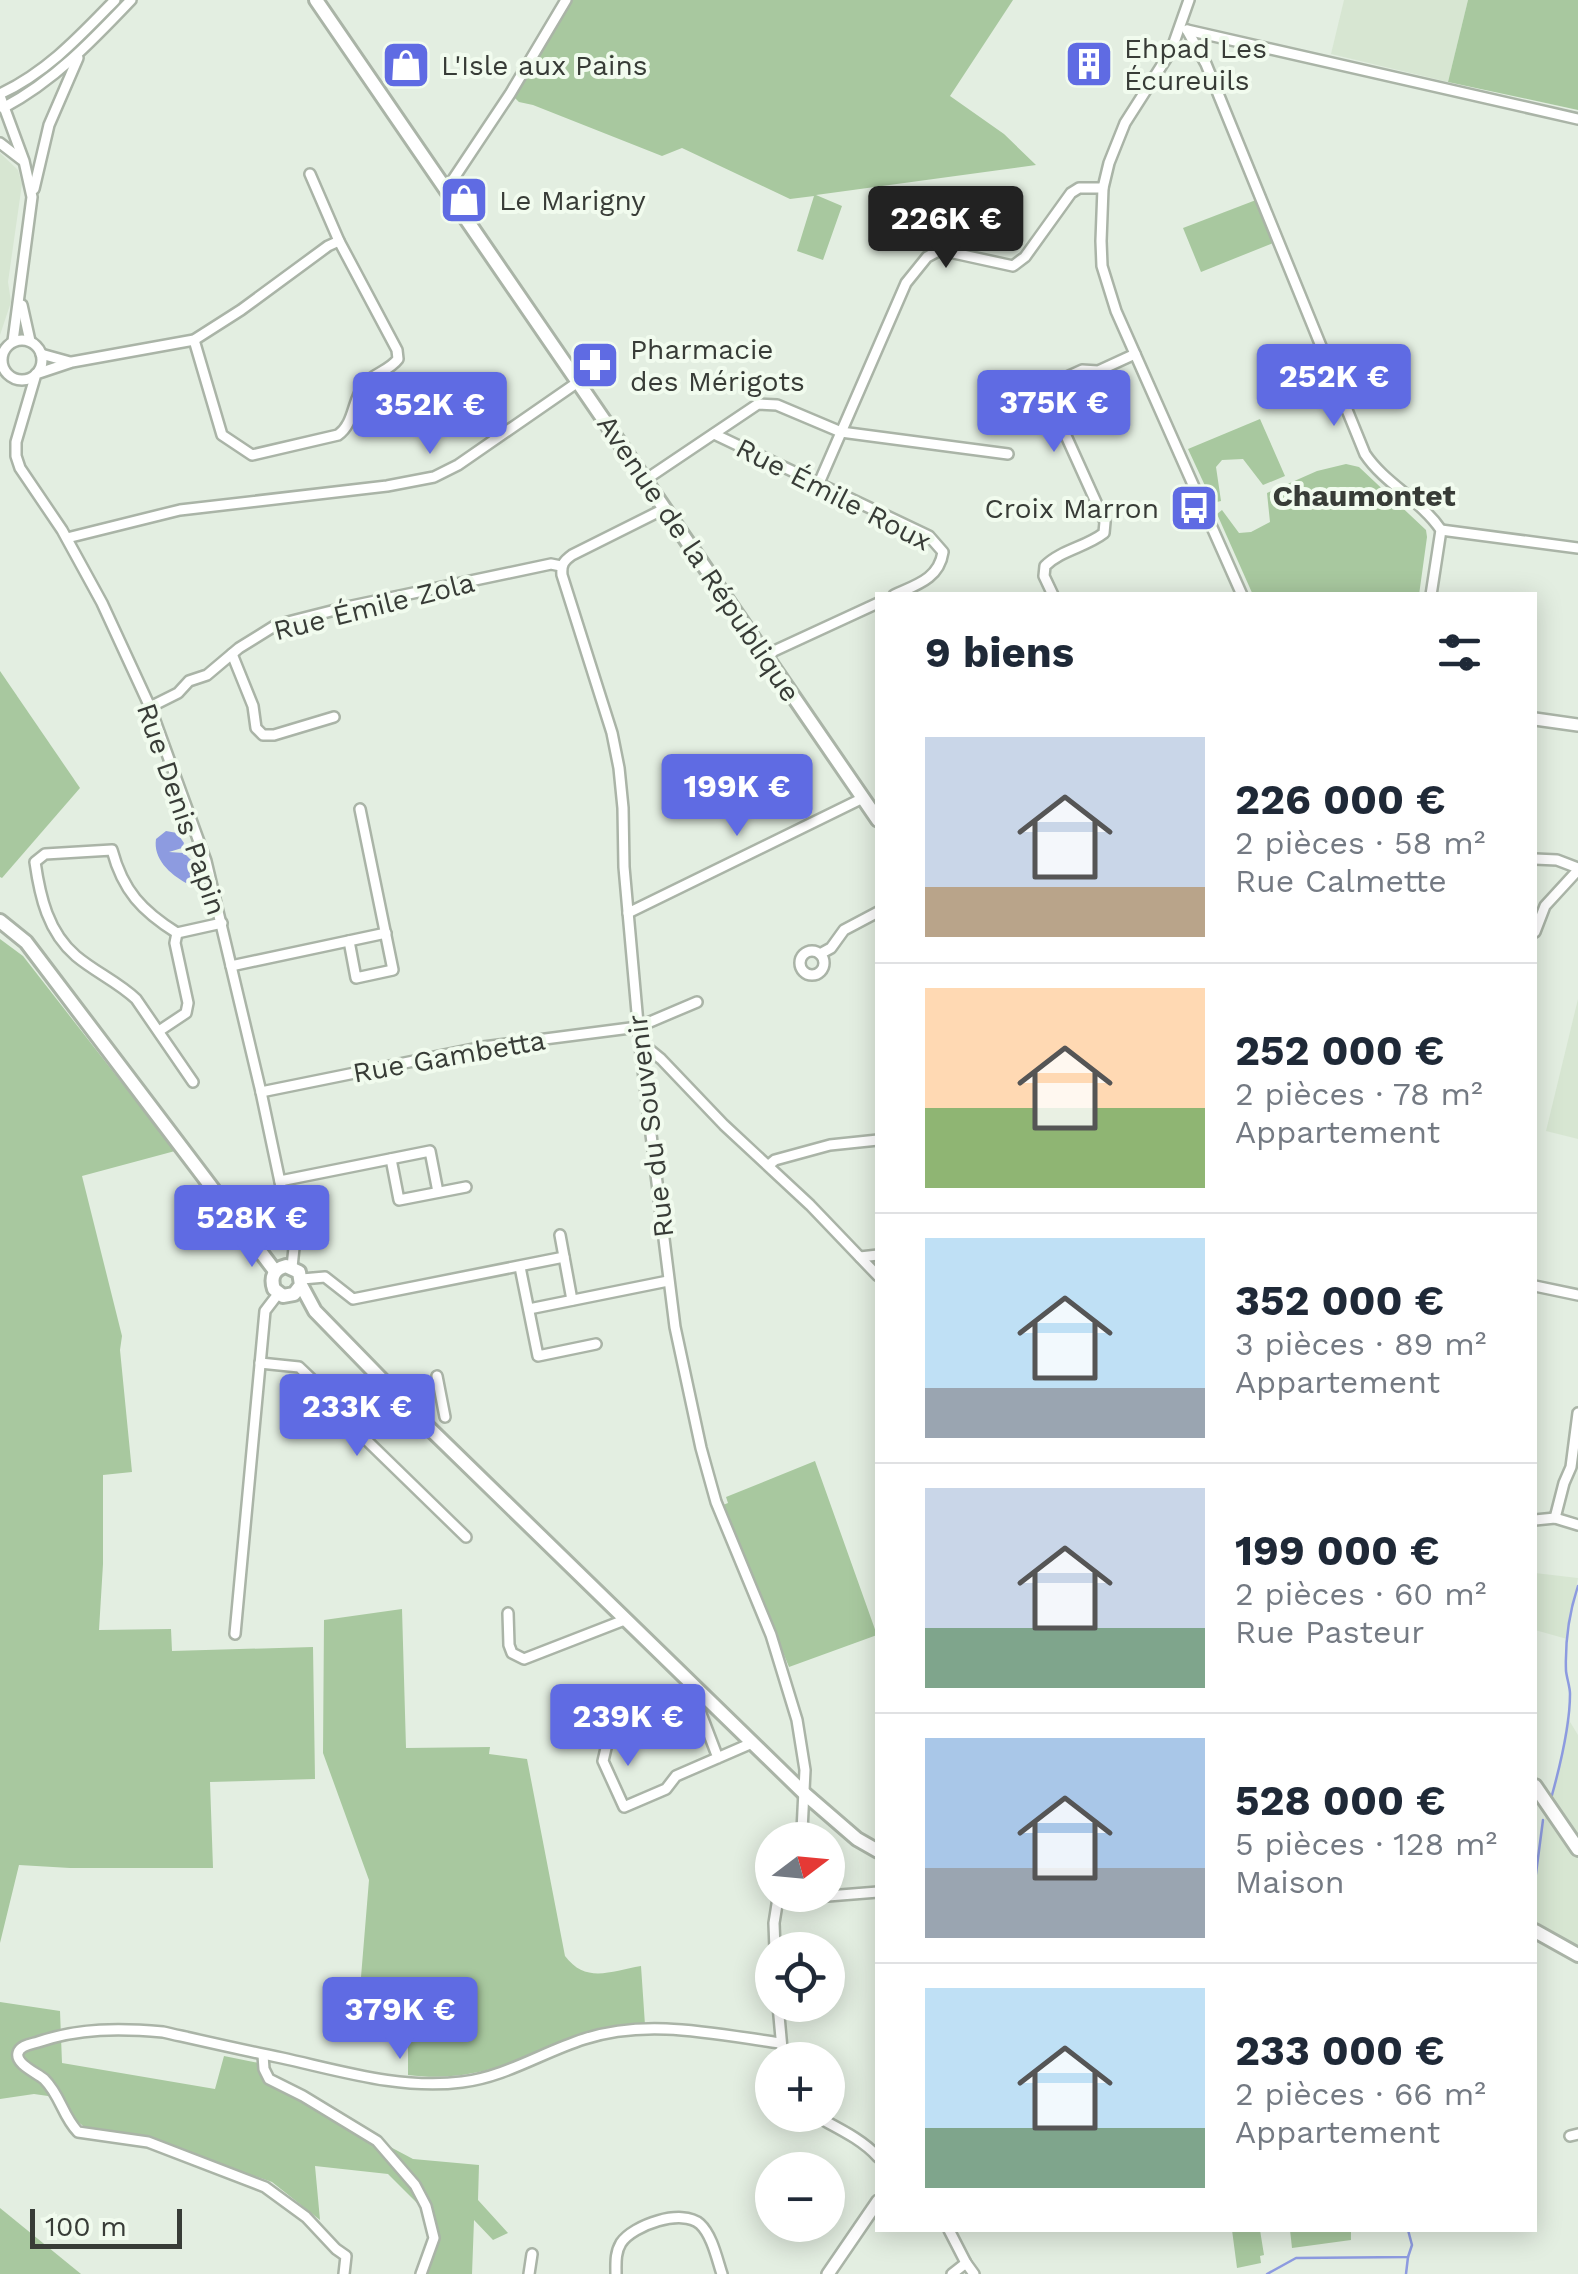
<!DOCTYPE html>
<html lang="fr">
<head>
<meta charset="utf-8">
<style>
	:root { --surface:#fff; --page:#f6f6f7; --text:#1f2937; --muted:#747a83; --line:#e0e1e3; --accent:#5f6be3 }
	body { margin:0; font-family:"Work Sans",sans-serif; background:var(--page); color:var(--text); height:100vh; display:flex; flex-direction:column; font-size:38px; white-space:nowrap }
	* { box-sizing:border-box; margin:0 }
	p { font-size:32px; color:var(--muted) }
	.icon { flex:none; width:55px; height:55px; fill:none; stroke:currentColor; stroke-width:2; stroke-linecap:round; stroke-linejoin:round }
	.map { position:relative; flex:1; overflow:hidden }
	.drawer { position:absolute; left:875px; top:592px; width:662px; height:1640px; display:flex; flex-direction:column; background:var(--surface); border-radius:0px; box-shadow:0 5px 25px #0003 }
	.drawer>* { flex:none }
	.needle { width:65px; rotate:74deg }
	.fabs { position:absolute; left:755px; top:1822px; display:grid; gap:20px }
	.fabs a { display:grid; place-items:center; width:90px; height:90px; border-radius:50%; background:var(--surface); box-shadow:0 5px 25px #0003; font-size:50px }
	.scale { position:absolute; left:30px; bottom:25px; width:152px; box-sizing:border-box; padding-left:10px; border:5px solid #383c37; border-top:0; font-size:28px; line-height:35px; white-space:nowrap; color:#383c37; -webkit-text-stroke:8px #f1fbee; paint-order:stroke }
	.price { position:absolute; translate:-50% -85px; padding:0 22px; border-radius:10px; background:var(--accent); color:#fff; font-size:32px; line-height:65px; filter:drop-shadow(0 2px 5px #0008) }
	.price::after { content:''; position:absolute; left:50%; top:60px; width:30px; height:22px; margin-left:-15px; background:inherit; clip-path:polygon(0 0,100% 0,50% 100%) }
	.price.on { background:#222; color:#fff }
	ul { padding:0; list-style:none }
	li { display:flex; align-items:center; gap:30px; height:250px; padding:0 50px }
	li+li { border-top:2px solid var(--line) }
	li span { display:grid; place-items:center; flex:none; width:280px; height:200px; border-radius:0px; color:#555 }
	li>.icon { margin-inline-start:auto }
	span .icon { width:120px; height:120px; fill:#fffc; stroke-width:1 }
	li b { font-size:42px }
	h2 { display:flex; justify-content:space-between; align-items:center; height:120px; padding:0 50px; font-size:42px }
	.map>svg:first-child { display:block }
	.built { fill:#d7e6d2 }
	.green { fill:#a8c89f }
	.water { fill:#8d9be0 }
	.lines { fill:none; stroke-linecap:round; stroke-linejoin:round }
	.stream { stroke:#8d9be0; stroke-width:2.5 }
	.minor-casing { stroke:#aab4a7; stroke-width:14 }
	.tertiary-casing { stroke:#aab4a7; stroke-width:16 }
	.secondary-casing { stroke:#aab4a7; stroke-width:18 }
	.minor { stroke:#fff; stroke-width:9 }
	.tertiary { stroke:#fff; stroke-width:11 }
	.secondary { stroke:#fff; stroke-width:12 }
	.labels { text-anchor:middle; stroke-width:8; stroke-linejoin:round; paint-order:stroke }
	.poi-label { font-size:28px; fill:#383c37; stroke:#f1fbee; text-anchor:start }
	.street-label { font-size:28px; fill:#383c37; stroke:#f1fbee }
	.neighbourhood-label { font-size:30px; font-weight:bold; fill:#383c37; stroke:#f1fbee }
</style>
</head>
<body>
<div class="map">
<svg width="1578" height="2274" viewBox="0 0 1578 2274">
	<rect width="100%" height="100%" fill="#e3eee1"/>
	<g class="built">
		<polygon points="1344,0 1468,0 1448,82 1331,54"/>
		<polygon points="0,153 18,170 22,184 8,282 11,302 0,335"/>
		<polygon points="1578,999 1578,1139 1546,1131"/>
		<polygon points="1535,1573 1578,1578 1567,1639 1535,1630"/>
		<polygon points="1567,1717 1578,1735 1578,1947 1535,1921 1535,1881 1540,1836 1559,1772"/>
	</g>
	<g class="green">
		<polygon points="567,0 1013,0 950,96 1004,134 1036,165 816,195 842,206 823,260 797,251 814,196 790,199 682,148 662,156 533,105 519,102 513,96"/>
		<polygon points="1468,0 1578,0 1578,110 1448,82"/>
		<polygon points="1256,200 1273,243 1201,272 1183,228"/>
		<polygon points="1260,419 1285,476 1263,485 1243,459 1222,460 1216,467 1221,501 1213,503 1188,449"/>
		<polygon points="1346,464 1359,467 1426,530 1427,537 1419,595 1253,595 1217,514 1222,510 1239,533 1251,532 1270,522 1267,493 1317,471"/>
		<polygon points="0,671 80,788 2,878 0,877"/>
		<polygon points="0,939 23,956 175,1151 82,1176 122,1336 120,1350 132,1472 103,1475 103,1564 99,1630 171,1629 172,1651 313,1647 315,1779 210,1782 213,1868 70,1868 19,1865 0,1943"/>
		<polygon points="815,1461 877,1635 789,1667 723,1505 728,1503 726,1497"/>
		<path d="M402 1609 406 1748 490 1747 489 1754 527 1759 565 1956C586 1984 611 1971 641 1966L645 2025C618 2027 592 2030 567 2039 557 2042 548 2048 538 2052 494 2071 456 2081 408 2075V2004L367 2002 361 1977 369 1880 323 1753 324 1620Z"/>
		<polygon points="0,2002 60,2011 62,2063 215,2089 224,2056 259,2063 266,2081 413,2159 479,2165 478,2200 508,2233 493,2240 474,2220 472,2274 415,2274 429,2239 421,2207 388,2174 315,2166 320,2220 272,2182 147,2139 87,2129 73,2118 62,2098 34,2094 0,2099"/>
		<polygon points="0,2208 81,2274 0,2274"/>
		<polygon points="1232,2230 1260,2230 1264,2255 1260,2256 1261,2263 1237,2268"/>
		<polygon points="1290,2230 1351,2230 1351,2240 1292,2248"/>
	</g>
	<path class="water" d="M166 831 177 833 184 843 182 848 169 852 184 853 192 861 194 873 186 883C170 874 153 859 156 839Z"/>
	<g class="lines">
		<g class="stream">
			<path d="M1552 1795C1560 1766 1570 1724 1570 1694 1570 1687 1567 1679 1566 1671 1565 1643 1569 1613 1578 1586"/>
			<polyline points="1535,1881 1543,1820"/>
			<polyline points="1267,2274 1296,2258 1408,2257 1412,2245 1408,2230"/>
			<polyline points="1406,2274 1408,2257"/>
		</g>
		<g class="minor-casing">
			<g id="minor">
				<polyline points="1189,0 1171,51 1125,123 1109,163 1103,188 1101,241 1102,266 1116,311 1242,595"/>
				<path d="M1187 30 1206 64 1365 454C1385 484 1421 500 1441 530L1431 595"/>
				<polyline points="1187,30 1578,119"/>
				<path d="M0 94C47 72 79 37 115 0"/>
				<polyline points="0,96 24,161 32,197 13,341"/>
				<path d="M3 108C54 81 92 41 131 0"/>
				<polyline points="0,143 22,160"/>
				<polyline points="34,189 49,125 78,58"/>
				<polyline points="446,190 510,94 566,0"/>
				<polyline points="22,305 30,341"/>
				<circle cx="22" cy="360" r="20"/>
				<path d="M194 340 222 435 252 455 338 435C355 423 352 399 365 384 374 373 389 371 398 359L397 350 339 241 310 174"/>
				<polyline points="41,354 70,362"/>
				<path d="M714 434 929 536 943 552C939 579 916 585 894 595"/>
				<polyline points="645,480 758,404 777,405 841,432 1008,454"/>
				<polyline points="819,483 906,283 927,257 940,250 1013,266 1025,257 1071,193 1079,188 1103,188"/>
				<path d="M664 509 572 555C564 561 561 564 562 575L612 733 619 768 623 808 624 867 640 1046 675 1327 701 1448 716 1502 771 1635 797 1720 805 1770 802 1831 799 1840"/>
				<polyline points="1441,530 1578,548"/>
				<polyline points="67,538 180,510 387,486 434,477 458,465 578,382"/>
				<path d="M1053 595 1044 576 1045 566C1061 550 1086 547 1104 533L1105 522 1048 396 1049 385 1082 370 1098 371 1135 354"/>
				<polyline points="232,654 253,706 256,728 263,735 274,735 334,717"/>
				<polyline points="767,657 774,651 878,603"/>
				<polyline points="150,707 178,693 189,681 207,675 239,648 276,625 347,607 551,564 561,566"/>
				<polyline points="1535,859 1557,860 1578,868"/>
				<polyline points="628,913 863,798"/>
				<polyline points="1535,932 1545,906 1578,870"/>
				<polyline points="349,941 356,978 393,970 360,809"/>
				<circle cx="812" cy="963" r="12"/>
				<polyline points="820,954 831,948 844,930 878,912"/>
				<polyline points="231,966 386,933"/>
				<polyline points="159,1031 186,1013 188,1003 175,943 177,933"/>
				<polyline points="640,1046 645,1046 661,1059 724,1125 810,1205 878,1276"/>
				<path d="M193 1082 136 999C118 982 95 972 76 956 48 932 40 897 35 862L45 854 112 850C123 891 142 911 177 933L222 923"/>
				<polyline points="261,1092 483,1047 638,1027 697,1002"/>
				<polyline points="391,1159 399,1200 466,1187"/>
				<polyline points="769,1165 775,1160 830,1145 878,1140"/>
				<polyline points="280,1181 430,1151 438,1192"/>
				<polyline points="560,1235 572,1300"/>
				<polyline points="860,1257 878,1255"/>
				<polyline points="292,1267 294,1248 261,1092 206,861 150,707 102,603 62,530 20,468 16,456 16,442 36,374 72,362 194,340 241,310 328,246 339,241"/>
				<polyline points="520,1267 538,1356 596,1344"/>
				<polyline points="302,1279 325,1277 353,1299 564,1257"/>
				<polyline points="1535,1286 1578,1295"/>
				<polyline points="529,1309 668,1281"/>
				<polyline points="260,1363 299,1367 343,1409 352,1426 466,1537"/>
				<polyline points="437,1376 445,1417"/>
				<polyline points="1555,1518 1564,1483 1571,1467 1578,1413"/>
				<polyline points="1535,1520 1555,1518 1578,1525"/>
				<polyline points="508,1613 509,1645 512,1653 524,1659 627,1619"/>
				<polyline points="235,1634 265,1311 278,1294"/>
				<path d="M718 1758 700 1711C669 1704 632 1727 607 1744L603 1761 624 1807 666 1789 676 1776 752 1743"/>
				<polyline points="778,1900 878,1892"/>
				<polyline points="775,1950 774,1923 778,1898"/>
				<polyline points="778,2005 783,2060"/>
				<polyline points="263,2055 264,2069 269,2079 303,2096 377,2141 415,2185 426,2206 434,2238 421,2274"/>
				<path d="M814 2115C835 2127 861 2138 878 2157"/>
				<polyline points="1570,2136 1578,2134"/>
				<polyline points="949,2230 966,2263 974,2274"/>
				<path d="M344 2274 346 2256 336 2249 306 2217 265 2187 148 2142 78 2132C62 2115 61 2096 44 2079 37 2073 15 2064 18 2053 20 2045 32 2044 38 2042 79 2028 120 2028 163 2032 203 2041 242 2050 282 2058 341 2071 402 2090 462 2082 505 2077 543 2052 584 2039 647 2018 715 2034 780 2043"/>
				<polyline points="529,2274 532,2254"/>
				<path d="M616 2274C616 2263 615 2253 621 2243 633 2225 682 2208 700 2224 712 2235 717 2259 722 2274"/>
				<polyline points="952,2274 966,2263"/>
			</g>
		</g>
		<g class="tertiary-casing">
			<g id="tertiary">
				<polyline points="1535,719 1578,725"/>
				<polyline points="828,2274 878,2201"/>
			</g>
		</g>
		<g class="secondary-casing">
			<g id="secondary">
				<polyline points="316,0 878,820"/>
				<polyline points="0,921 26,942 275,1271"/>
				<path d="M301 1285 294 1294 283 1296 274 1289C270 1277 274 1269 286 1266L299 1272 301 1285 315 1311 427 1426 805 1794 857 1839 878 1851"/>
				<polyline points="1535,1786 1578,1849"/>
				<polyline points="1535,1931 1578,1955"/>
			</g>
		</g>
		<use href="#minor" class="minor"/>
		<use href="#tertiary" class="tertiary"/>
		<use href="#secondary" class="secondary"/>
	</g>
	<defs>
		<g id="building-square" transform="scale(2.5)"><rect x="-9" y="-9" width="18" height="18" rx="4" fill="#5f6be3" stroke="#f1fbee"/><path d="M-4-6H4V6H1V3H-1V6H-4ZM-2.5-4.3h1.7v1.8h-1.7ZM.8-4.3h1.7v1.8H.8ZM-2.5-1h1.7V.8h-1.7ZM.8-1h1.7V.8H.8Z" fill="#fff"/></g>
		<g id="shop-square" transform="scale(2.5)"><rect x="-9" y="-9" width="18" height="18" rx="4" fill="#5f6be3" stroke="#f1fbee"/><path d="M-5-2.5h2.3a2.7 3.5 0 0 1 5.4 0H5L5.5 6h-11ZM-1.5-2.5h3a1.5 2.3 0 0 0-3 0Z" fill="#fff"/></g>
		<g id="pharmacy-square" transform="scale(2.5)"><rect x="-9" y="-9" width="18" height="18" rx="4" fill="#5f6be3" stroke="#f1fbee"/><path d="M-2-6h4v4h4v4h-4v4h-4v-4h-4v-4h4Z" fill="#fff"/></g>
		<g id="bus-square" transform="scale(2.5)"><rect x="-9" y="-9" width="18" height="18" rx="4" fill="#5f6be3" stroke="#f1fbee"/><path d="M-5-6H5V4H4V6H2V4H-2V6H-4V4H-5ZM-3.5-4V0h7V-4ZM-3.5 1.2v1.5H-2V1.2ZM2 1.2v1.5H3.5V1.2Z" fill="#fff"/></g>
	</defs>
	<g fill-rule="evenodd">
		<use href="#building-square" x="1089" y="64"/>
		<use href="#shop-square" x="406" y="65"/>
		<use href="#shop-square" x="464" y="200"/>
		<use href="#pharmacy-square" x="595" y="365"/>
		<use href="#bus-square" x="1194" y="508"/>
	</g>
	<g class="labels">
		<g class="poi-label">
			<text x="1124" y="58">Ehpad Les<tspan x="1124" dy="32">Écureuils</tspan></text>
			<text x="441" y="75">L'Isle aux Pains</text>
			<text x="499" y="210">Le Marigny</text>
			<text x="630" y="359">Pharmacie<tspan x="630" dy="32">des Mérigots</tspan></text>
			<text x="1159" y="518" text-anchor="end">Croix Marron</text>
		</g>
		<g class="street-label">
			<text transform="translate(834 494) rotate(27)" y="10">Rue Émile Roux</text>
			<text transform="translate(699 558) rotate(56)" y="10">Avenue de la République</text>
			<text transform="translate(374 606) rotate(-14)" y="10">Rue Émile Zola</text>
			<text transform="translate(182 809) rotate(71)" y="10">Rue Denis Papin</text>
			<text transform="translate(449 1056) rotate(-10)" y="10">Rue Gambetta</text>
			<text transform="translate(650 1126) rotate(-97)" y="10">Rue du Souvenir</text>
		</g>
		<g class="neighbourhood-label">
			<text x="1364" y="506">Chaumontet</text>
		</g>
	</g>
</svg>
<div class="fabs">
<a><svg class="needle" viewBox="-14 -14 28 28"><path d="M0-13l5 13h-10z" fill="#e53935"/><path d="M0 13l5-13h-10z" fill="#747a83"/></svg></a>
<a><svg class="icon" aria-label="locate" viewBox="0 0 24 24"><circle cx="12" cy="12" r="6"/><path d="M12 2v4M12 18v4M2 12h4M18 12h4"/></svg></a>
<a>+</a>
<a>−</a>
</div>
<div class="scale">100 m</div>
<b class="price on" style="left:946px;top:271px">226K €</b>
<b class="price" style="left:1334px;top:429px">252K €</b>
<b class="price" style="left:1054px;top:455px">375K €</b>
<b class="price" style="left:430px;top:457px">352K €</b>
<b class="price" style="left:737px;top:839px">199K €</b>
<b class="price" style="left:252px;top:1270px">528K €</b>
<b class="price" style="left:357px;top:1459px">233K €</b>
<b class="price" style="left:628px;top:1769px">239K €</b>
<b class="price" style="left:400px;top:2062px">379K €</b>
<section class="drawer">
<h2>9 biens<svg class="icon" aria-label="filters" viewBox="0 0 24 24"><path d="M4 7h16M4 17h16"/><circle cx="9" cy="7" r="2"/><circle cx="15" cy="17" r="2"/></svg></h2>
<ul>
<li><span style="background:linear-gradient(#c9d6e8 75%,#b9a48a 0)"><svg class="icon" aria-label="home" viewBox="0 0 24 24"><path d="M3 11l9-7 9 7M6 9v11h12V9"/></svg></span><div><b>226 000 €</b><p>2 pièces · 58 m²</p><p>Rue Calmette</p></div></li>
<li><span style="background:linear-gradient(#ffd9b3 60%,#8fb573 0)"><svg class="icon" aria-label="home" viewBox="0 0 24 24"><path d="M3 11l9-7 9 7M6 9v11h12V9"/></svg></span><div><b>252 000 €</b><p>2 pièces · 78 m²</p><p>Appartement</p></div></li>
<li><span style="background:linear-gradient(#bfe0f5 75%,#9aa5b1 0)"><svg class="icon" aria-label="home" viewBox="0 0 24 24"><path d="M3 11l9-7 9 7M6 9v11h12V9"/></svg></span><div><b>352 000 €</b><p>3 pièces · 89 m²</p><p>Appartement</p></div></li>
<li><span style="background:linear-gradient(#c9d6e8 70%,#7fa58c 0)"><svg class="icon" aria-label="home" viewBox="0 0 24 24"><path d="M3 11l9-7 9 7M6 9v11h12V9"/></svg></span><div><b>199 000 €</b><p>2 pièces · 60 m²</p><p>Rue Pasteur</p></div></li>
<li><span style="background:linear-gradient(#a9c7e8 65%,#9aa5b1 0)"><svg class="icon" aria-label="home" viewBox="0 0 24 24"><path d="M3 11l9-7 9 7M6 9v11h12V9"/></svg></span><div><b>528 000 €</b><p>5 pièces · 128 m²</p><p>Maison</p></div></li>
<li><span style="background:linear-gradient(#bfe0f5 70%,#7fa58c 0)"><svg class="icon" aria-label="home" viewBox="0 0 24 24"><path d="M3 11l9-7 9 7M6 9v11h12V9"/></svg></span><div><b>233 000 €</b><p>2 pièces · 66 m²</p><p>Appartement</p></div></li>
</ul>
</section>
</div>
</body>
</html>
